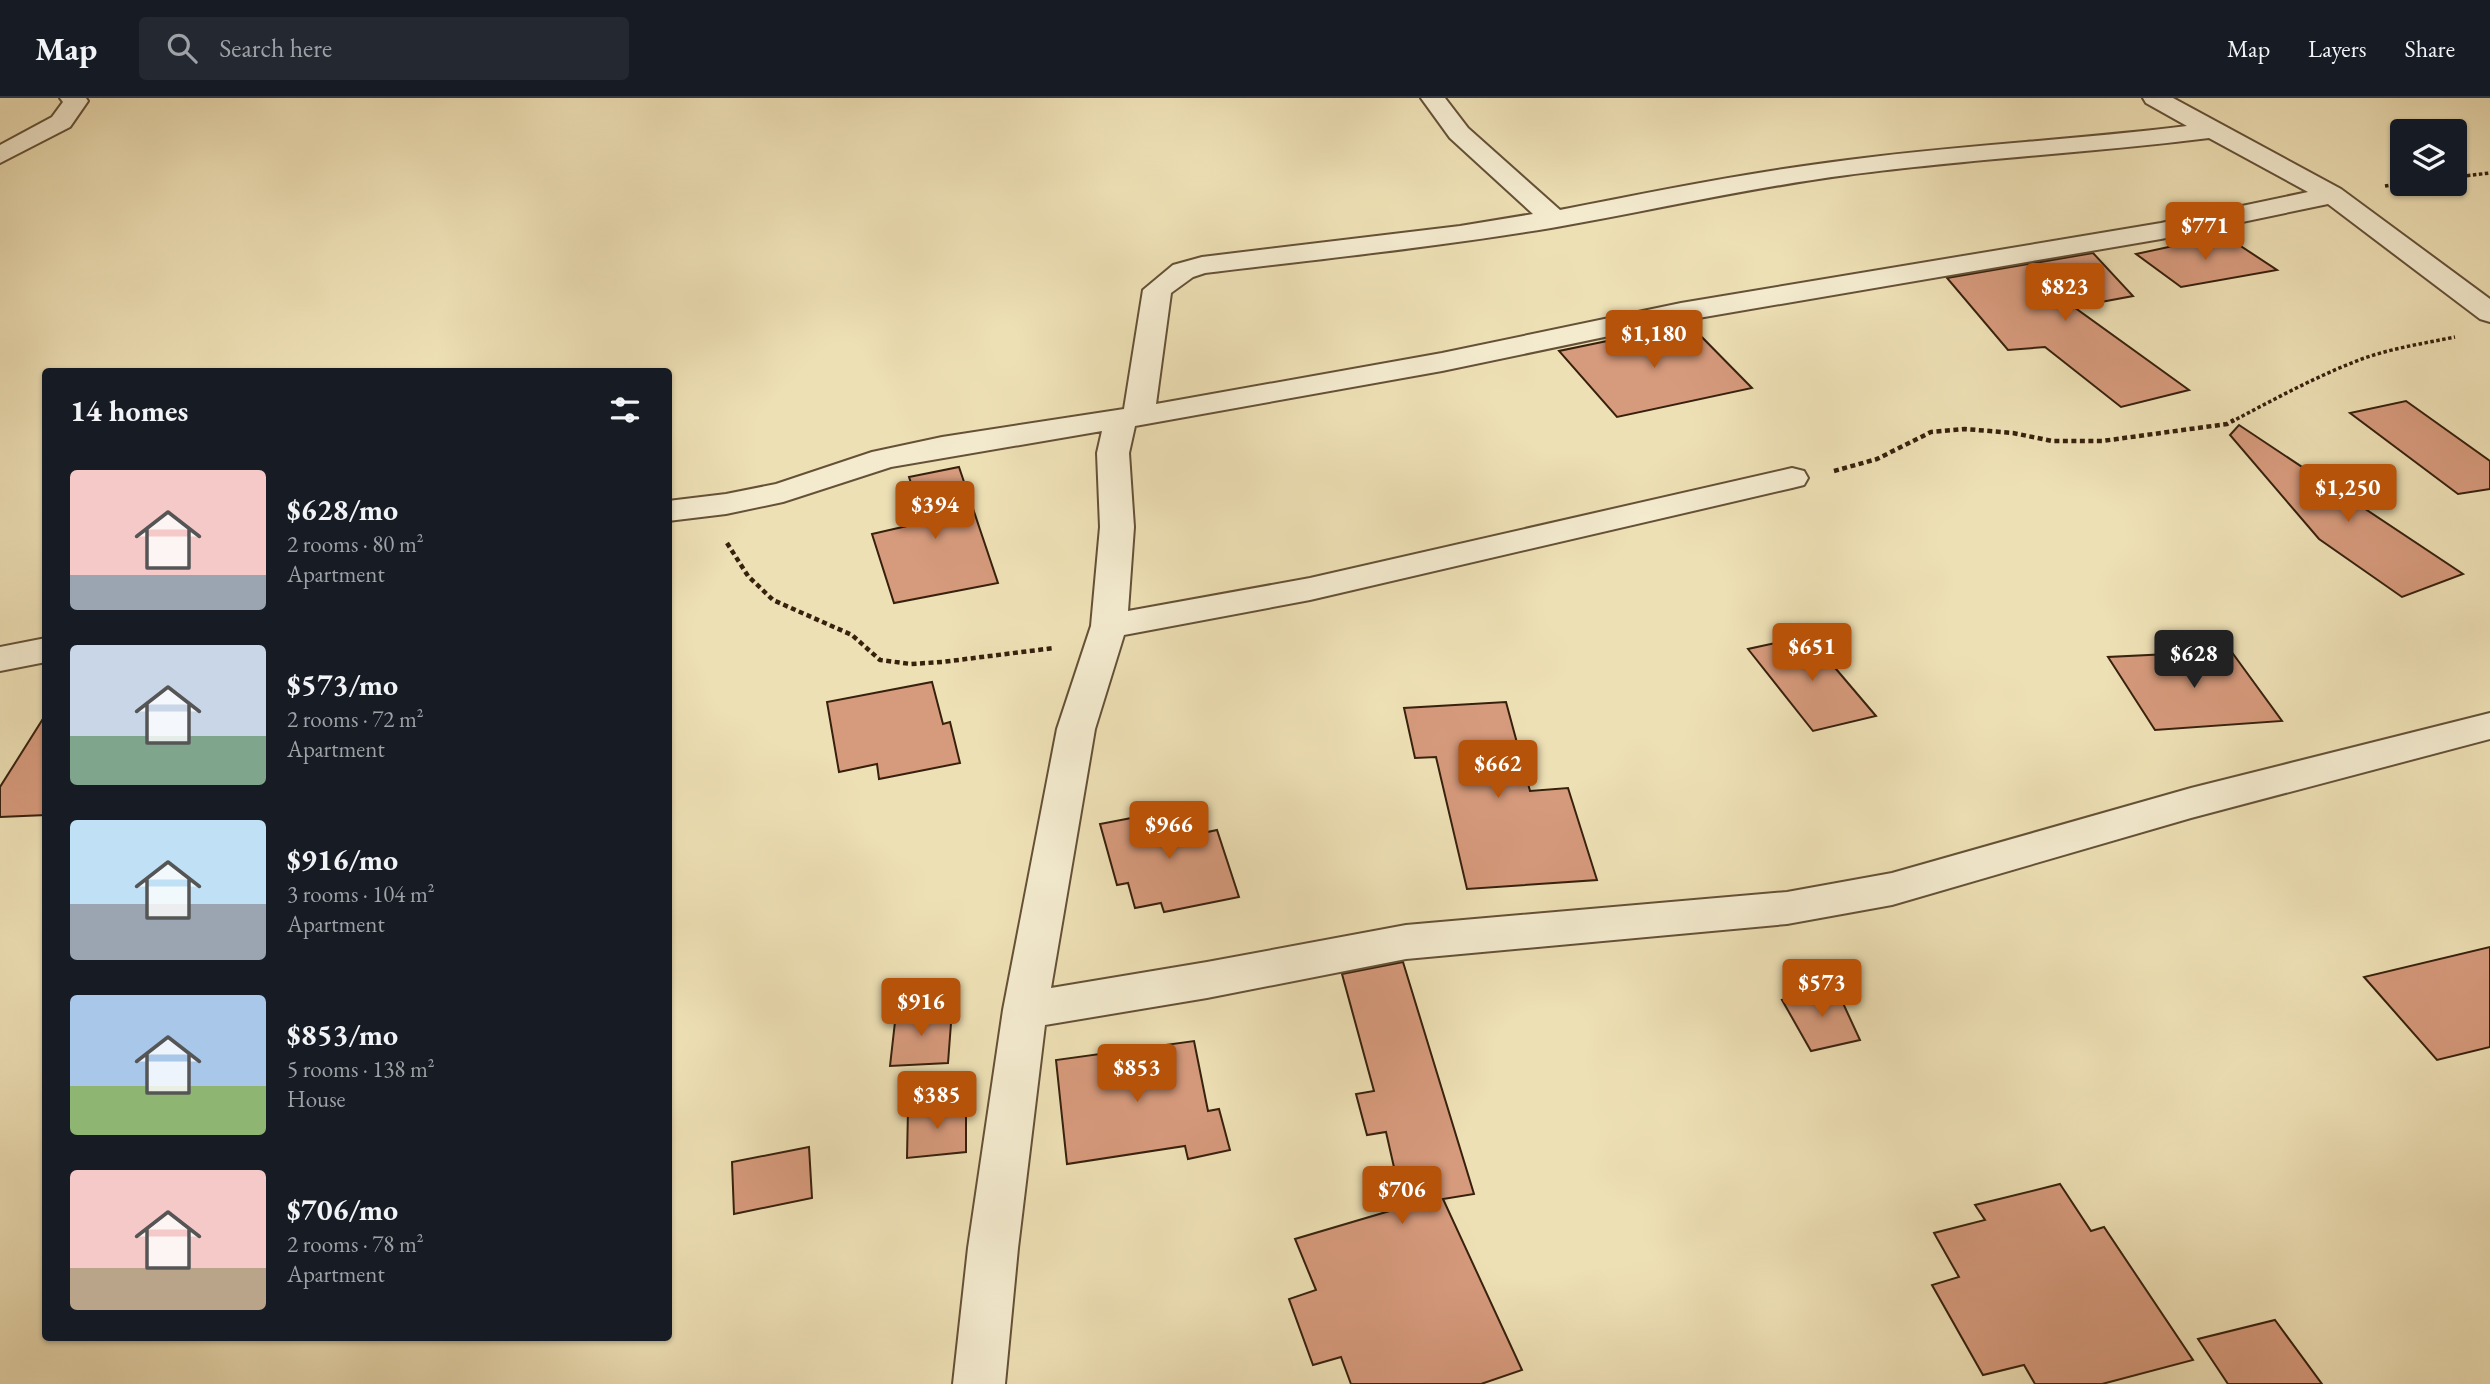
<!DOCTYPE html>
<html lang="en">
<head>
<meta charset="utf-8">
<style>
	:root { --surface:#171b24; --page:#242831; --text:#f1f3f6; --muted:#9ea1a6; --line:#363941; --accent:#b45309 }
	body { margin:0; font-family:"EB Garamond",serif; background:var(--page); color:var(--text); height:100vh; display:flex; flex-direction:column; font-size:26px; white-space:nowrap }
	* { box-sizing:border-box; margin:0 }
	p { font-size:23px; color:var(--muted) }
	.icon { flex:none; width:38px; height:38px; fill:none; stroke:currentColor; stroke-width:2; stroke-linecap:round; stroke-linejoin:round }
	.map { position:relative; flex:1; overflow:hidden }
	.side { position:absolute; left:42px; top:270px; width:630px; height:973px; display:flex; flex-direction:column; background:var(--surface); border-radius:7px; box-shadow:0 2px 5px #0004 }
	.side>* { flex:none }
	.buttons { position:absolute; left:2390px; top:21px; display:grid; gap:14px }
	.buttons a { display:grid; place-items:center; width:77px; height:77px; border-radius:7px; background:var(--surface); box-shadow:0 2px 5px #0004; font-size:35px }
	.price { position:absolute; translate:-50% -60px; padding:0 16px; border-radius:7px; background:var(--accent); color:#fff; font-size:23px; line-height:46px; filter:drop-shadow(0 2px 4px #0008) }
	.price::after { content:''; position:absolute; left:50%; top:42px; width:21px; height:16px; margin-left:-10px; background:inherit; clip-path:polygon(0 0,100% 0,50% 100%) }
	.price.selected { background:#222; color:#fff }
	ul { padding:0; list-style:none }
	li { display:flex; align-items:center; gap:21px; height:175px; padding:0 28px }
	li span { display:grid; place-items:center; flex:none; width:196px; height:140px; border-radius:7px; color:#555 }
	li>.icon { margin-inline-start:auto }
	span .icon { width:84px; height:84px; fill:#fffc; stroke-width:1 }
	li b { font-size:30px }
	h2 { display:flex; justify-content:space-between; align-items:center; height:84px; padding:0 28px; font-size:30px }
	header { display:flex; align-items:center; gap:42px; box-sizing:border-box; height:98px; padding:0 35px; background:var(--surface); border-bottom:2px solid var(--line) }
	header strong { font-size:33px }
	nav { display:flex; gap:38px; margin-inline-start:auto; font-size:24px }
	.search { width:490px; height:63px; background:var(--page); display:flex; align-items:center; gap:18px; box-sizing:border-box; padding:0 24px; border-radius:7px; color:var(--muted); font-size:26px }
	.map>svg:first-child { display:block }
	.building { fill:#d69a7c; stroke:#37210d; stroke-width:2 }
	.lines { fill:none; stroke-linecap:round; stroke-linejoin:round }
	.minor-casing { stroke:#655137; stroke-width:4 }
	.path-far1 { stroke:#37210d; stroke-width:3.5; stroke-dasharray:3.5 2.5; stroke-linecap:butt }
	.path { stroke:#37210d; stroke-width:4.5; stroke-dasharray:5 3.5; stroke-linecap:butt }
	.minor { fill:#f4ebcf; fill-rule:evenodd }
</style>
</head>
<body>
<header>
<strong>Map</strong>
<div class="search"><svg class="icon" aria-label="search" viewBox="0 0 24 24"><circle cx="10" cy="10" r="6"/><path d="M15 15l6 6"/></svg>Search here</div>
<nav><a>Map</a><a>Layers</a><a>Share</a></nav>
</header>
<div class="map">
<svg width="2490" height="1286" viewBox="0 0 2490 1286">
	<rect width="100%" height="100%" fill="#eee0b5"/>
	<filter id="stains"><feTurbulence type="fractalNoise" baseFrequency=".00286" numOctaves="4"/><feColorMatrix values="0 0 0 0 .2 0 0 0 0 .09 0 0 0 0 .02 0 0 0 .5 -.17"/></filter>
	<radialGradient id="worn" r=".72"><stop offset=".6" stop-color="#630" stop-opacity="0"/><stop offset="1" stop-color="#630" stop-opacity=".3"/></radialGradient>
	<g class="building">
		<polygon points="2224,137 2277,172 2181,189 2136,156"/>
		<polygon points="2093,155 2133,198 2074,209 2189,292 2121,309 2045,249 2008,252 1947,180"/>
		<polygon points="1689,226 1752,290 1617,319 1559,253"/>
		<polygon points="2406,303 2490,363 2490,391 2458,396 2350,315"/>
		<polygon points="2239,327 2463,476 2402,499 2319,441 2230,337"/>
		<polygon points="959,369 998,485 894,505 872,436 907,428 899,403 904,402 899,387 911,385 909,379"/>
		<polygon points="1808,538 1876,618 1813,633 1748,551"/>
		<polygon points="2231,553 2282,623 2155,632 2108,559"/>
		<polygon points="932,584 943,626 950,624 960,665 879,681 877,666 839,674 827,604"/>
		<polygon points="1506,604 1530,693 1568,690 1597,782 1467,791 1436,659 1415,660 1404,610"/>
		<polygon points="46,616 46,717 0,719 0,689"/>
		<polygon points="1189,709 1198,736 1217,732 1239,799 1164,814 1161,805 1135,810 1128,785 1117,787 1100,726"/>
		<polygon points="2490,849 2490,949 2437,962 2364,879"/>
		<polygon points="1403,864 1474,1096 1443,1101 1522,1272 1481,1286 1351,1286 1341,1259 1313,1267 1289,1201 1316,1192 1295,1141 1403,1109 1386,1034 1367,1037 1356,996 1374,993 1342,876"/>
		<polygon points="1836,890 1860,942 1811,953 1782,902"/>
		<polygon points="952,912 948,965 890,968 896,915"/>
		<polygon points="1194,943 1208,1013 1219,1011 1230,1052 1188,1061 1185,1048 1067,1066 1056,962"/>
		<polygon points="966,1005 966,1054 907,1060 908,1011"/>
		<polygon points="809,1049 812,1100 734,1116 732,1064"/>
		<polygon points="2060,1086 2091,1133 2104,1129 2193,1262 2102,1286 2035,1286 2024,1267 1983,1277 1932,1187 1959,1179 1934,1135 1985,1122 1975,1107"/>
		<polygon points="2275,1222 2322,1286 2228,1286 2198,1241"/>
	</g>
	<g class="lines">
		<g class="minor-casing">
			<g id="minor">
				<polygon points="60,0 86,0 88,3 70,29 0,65 0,47 52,19 63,4"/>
				<path d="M1421 0H1445L1468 30 1560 112C1656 93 1751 74 1848 62 1961 47 2075 42 2187 28L2146 5 2143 0H2173L2341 91 2490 201V224L2480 221 2328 106 2161 141 1681 223 1442 273 1135 328 1129 355 1134 429 1128 513 1310 480 1792 370 1804 373 1808 380 1804 387 1792 390 1310 502 1124 537 1095 631 1051 890 1207 864 1406 827 1787 794 1892 775 2191 690 2490 615V641L2191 720 1892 807 1787 826 1406 861 1207 900 1045 927 1018 1150 1005 1286H953L968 1150 1003 912 1057 631 1091 528 1100 429 1097 355 1102 333 891 369 783 404 726 416 668 423V403L726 396 776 386 872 354 942 339 1124 311 1143 192 1173 167 1202 159 1460 128 1533 116 1450 40ZM2209 40 2308 94 2161 125 1681 205 1442 255 1156 306 1171 195 1193 179 1205 175C1321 161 1436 149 1551 130 1650 113 1747 90 1847 77 1967 61 2089 55 2209 40Z"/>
				<polygon points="46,540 46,564 0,573 0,549"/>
			</g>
		</g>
		<g class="path-far1">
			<polyline points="2455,79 2490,75"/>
			<polyline points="2385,88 2403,85"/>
			<path d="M2231 324C2271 303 2311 281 2354 264 2386 251 2421 246 2455 239"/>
		</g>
		<g class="path">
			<polyline points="1834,373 1877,361 1931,334 1965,331 2013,335 2052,343 2102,343 2227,326 2234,322"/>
			<polyline points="727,445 748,478 773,502 852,537 880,562 911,566 942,564 1054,550"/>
		</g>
		<use href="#minor" class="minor"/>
	</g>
	<rect width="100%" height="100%" filter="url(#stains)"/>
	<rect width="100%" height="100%" fill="url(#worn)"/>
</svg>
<div class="buttons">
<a><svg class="icon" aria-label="layers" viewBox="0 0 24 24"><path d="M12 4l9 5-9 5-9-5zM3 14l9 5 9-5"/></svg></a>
</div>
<b class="price" style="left:2205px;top:164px">$771</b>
<b class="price" style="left:2065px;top:225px">$823</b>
<b class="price" style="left:1654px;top:272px">$1,180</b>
<b class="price" style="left:2348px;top:426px">$1,250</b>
<b class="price" style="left:935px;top:443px">$394</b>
<b class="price" style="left:1812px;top:585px">$651</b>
<b class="price selected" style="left:2194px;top:592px">$628</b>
<b class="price" style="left:1498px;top:702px">$662</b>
<b class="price" style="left:1169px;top:763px">$966</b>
<b class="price" style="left:1822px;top:921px">$573</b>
<b class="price" style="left:921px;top:940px">$916</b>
<b class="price" style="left:1137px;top:1006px">$853</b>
<b class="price" style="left:937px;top:1033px">$385</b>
<b class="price" style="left:1402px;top:1128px">$706</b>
<section class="side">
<h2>14 homes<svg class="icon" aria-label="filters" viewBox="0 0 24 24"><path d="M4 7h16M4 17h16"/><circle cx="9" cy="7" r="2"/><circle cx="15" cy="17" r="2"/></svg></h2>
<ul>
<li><span style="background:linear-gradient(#f6c9c9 75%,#9aa5b1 0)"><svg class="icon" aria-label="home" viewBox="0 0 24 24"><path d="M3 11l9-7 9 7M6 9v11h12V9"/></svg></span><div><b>$628/mo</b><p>2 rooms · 80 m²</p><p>Apartment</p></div></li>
<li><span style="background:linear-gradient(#c9d6e8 65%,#7fa58c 0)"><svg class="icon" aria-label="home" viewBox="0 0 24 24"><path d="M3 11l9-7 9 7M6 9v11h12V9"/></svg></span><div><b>$573/mo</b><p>2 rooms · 72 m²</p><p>Apartment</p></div></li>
<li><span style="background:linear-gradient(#bfe0f5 60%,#9aa5b1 0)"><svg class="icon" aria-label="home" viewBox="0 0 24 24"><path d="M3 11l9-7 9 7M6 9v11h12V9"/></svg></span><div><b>$916/mo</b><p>3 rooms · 104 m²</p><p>Apartment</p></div></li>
<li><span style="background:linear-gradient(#a9c7e8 65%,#8fb573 0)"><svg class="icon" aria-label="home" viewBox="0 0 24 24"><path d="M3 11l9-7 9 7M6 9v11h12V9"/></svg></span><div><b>$853/mo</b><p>5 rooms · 138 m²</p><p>House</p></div></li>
<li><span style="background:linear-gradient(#f6c9c9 70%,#b9a48a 0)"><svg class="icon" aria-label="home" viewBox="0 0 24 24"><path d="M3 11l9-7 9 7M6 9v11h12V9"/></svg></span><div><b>$706/mo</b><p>2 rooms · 78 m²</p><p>Apartment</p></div></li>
</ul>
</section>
</div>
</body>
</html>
